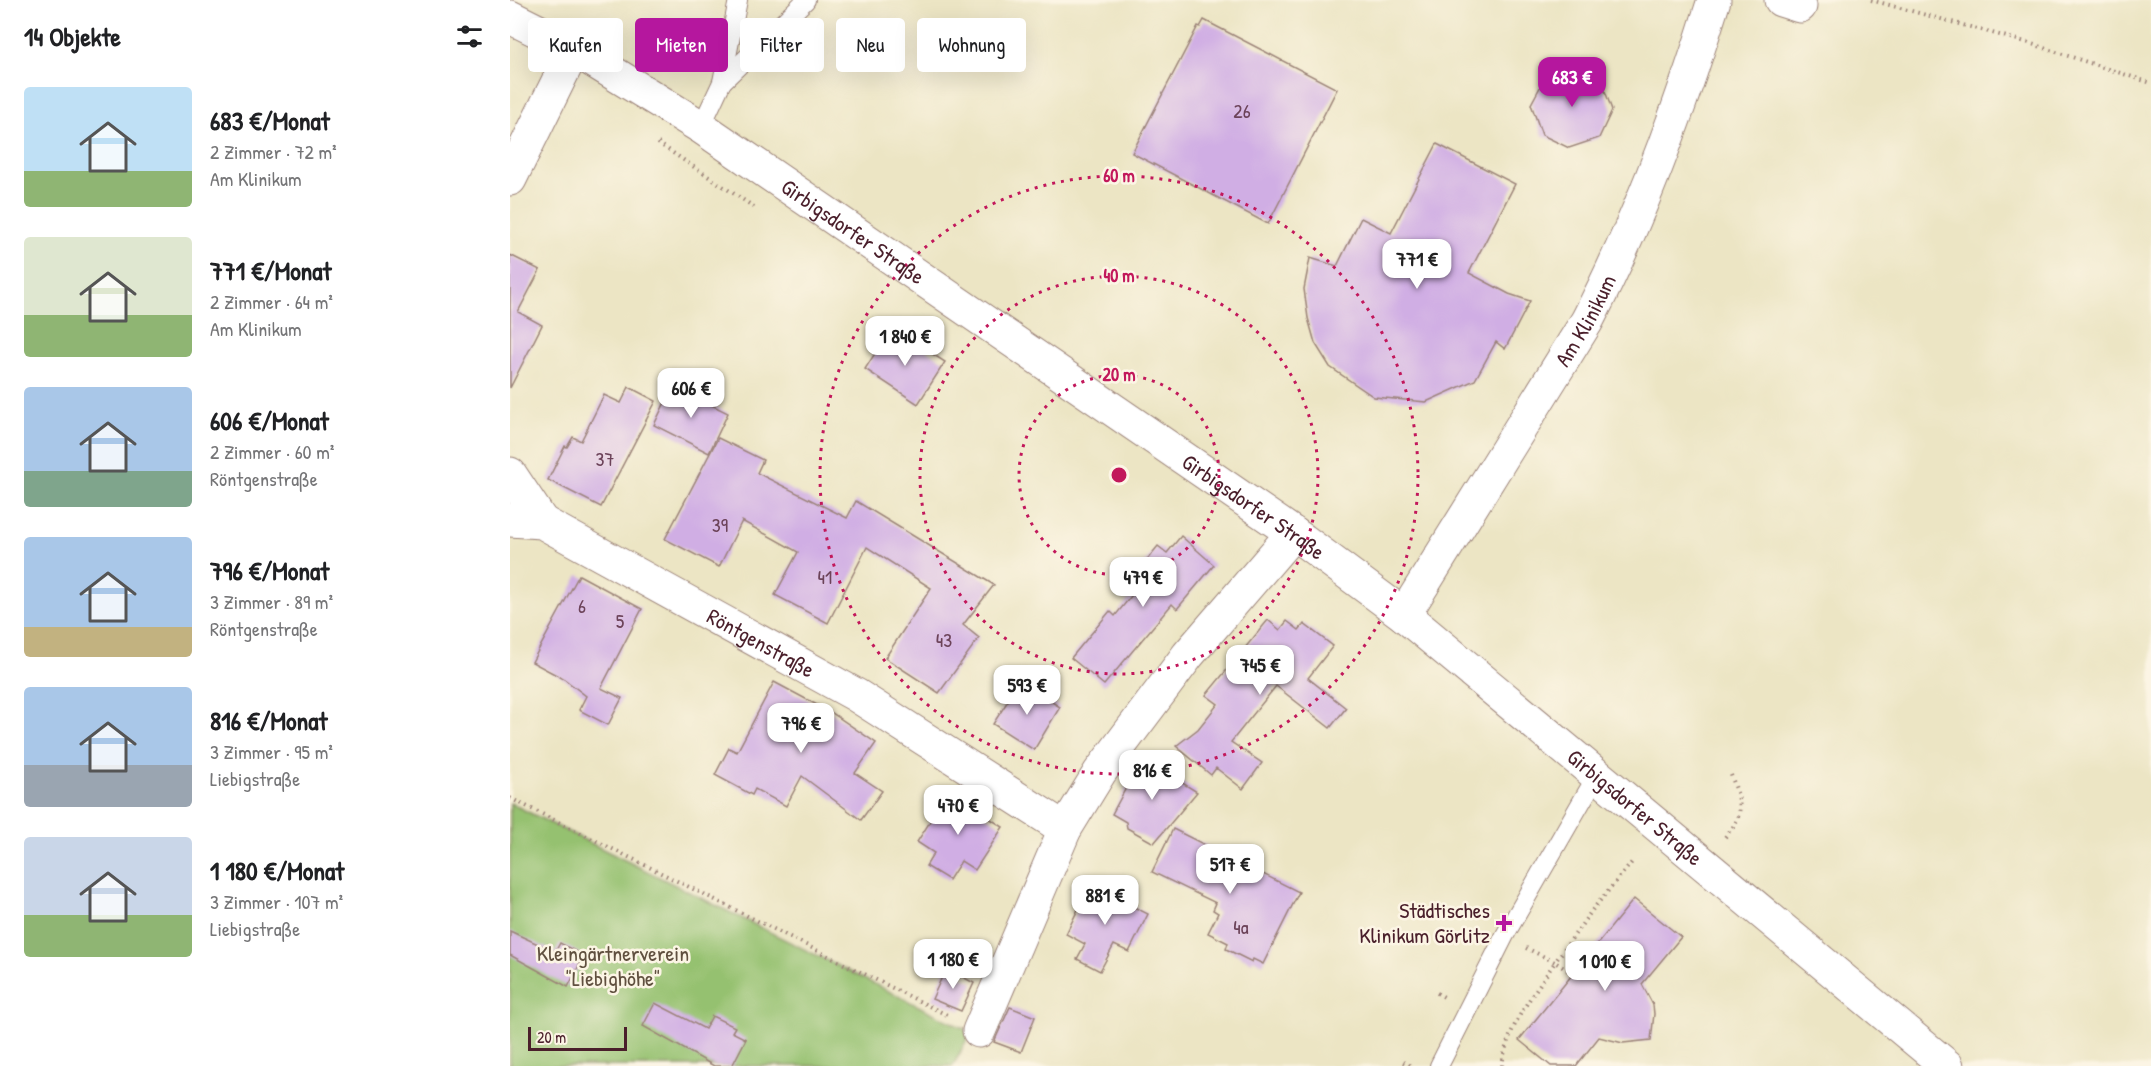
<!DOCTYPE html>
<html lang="de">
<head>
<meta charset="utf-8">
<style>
	:root { --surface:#fff; --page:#f6f6f6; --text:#202124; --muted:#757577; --accent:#b5179e }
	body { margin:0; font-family:"Patrick Hand",sans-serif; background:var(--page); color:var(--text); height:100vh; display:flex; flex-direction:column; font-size:22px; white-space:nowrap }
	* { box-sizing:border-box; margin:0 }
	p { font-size:20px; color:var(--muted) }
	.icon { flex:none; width:33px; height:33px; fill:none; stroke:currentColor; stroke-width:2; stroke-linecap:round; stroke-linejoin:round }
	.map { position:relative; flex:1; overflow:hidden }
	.drawer { display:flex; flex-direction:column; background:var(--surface); width:510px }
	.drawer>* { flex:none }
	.banner { position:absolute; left:18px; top:18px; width:570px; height:54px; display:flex; gap:12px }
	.scale { position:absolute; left:18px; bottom:15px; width:99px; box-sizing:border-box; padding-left:6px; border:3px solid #4a1f2b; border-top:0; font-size:16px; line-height:21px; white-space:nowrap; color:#4a1f2b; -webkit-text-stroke:4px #fcf5e5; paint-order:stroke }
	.price { position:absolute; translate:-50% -51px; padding:0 14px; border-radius:12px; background:#fff; color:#222; font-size:20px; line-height:39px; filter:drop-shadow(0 2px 3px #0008) }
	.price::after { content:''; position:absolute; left:50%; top:36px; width:18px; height:14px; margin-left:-9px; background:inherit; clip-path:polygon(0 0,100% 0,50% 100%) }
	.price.selected { background:var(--accent); color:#fff }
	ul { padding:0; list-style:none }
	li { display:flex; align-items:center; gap:18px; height:150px; padding:0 24px }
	li span { display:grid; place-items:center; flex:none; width:168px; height:120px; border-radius:6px; color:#555 }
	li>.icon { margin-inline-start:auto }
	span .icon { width:72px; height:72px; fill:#fffc; stroke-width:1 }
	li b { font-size:26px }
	h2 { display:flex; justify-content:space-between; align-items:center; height:72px; padding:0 24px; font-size:26px }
	.pill { padding:0 21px; border-radius:6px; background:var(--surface); box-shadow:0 6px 24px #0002; font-size:21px; line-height:54px }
	.pill.selected { background:var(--accent); color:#fff }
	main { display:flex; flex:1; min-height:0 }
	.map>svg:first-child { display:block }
	.green { fill:#95c16f; stroke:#70704d; stroke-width:1.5 }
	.building { fill:#d0aee4 }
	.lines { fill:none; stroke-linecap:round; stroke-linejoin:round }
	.service-casing { stroke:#9b8278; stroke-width:20 }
	.minor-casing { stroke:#9b8278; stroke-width:35 }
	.tertiary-casing { stroke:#9b8278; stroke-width:35 }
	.path { stroke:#9b8278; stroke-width:4; stroke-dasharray:1.5 4.5; stroke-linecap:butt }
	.service { stroke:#fff; stroke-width:18 }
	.minor { stroke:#fff; stroke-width:33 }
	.tertiary { stroke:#fff; stroke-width:33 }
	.ring { fill:none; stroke:#c2185b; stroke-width:3; stroke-dasharray:3 6 }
	.poi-dot { fill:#b5179e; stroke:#fcf5e5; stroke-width:2 }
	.labels { text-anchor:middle; stroke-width:5; stroke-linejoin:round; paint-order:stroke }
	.number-label { font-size:20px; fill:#6c4359 }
	.street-label { font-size:22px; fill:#4a1f2b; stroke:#fcf5e5 }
	.poi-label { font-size:22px; fill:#4a1f2b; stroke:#fcf5e5; text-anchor:end }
	.park-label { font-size:22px; fill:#60503f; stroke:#fcf5e5 }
	.centre { fill:#c2185b; stroke:#fcf5e5; stroke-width:3 }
	.ring-label { font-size:18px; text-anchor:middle; font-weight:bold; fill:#c2185b; stroke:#fcf5e5; stroke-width:5; stroke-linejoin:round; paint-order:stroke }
</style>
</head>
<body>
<main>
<section class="drawer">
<h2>14 Objekte<svg class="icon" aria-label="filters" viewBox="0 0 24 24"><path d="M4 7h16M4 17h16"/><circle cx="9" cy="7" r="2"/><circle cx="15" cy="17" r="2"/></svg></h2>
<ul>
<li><span style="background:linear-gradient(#bfe0f5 70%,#8fb573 0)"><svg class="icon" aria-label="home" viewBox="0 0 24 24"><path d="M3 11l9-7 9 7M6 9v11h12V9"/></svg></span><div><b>683 €/Monat</b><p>2 Zimmer · 72 m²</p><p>Am Klinikum</p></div></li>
<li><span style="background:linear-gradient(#dfe7d0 65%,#8fb573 0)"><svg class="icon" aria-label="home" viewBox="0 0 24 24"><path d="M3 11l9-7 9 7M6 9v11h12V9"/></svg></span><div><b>771 €/Monat</b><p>2 Zimmer · 64 m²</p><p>Am Klinikum</p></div></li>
<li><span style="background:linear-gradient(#a9c7e8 70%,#7fa58c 0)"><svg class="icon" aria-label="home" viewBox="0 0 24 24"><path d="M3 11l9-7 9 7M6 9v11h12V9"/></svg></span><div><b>606 €/Monat</b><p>2 Zimmer · 60 m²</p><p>Röntgenstraße</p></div></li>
<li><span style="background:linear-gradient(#a9c7e8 75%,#c2b280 0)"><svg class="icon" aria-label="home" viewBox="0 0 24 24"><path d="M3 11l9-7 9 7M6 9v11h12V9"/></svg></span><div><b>796 €/Monat</b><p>3 Zimmer · 89 m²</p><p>Röntgenstraße</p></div></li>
<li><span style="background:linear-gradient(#a9c7e8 65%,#9aa5b1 0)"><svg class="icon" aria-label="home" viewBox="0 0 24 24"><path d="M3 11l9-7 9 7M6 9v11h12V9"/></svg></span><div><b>816 €/Monat</b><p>3 Zimmer · 95 m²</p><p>Liebigstraße</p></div></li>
<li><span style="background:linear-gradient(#c9d6e8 65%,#8fb573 0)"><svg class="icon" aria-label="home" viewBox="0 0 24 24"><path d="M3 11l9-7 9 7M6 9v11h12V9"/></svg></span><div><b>1 180 €/Monat</b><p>3 Zimmer · 107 m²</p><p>Liebigstraße</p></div></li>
</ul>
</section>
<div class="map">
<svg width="1641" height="1066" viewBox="0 0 1641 1066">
	<rect width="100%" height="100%" fill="#fcf5e5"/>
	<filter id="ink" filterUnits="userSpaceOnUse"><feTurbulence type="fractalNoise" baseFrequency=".0167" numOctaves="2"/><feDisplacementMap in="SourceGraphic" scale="12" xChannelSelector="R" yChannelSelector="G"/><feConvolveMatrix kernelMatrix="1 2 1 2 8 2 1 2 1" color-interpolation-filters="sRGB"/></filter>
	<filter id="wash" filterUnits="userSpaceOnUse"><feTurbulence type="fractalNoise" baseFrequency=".008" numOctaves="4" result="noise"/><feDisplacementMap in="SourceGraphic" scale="24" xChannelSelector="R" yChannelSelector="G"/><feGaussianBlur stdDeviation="1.35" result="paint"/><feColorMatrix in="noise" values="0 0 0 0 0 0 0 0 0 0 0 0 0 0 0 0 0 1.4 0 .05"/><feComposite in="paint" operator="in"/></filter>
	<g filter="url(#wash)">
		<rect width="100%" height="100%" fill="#ece5c4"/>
		<polygon class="green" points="0,803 461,1032 443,1066 0,1066"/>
		<g id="blocks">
			<g class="building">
				<polygon points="694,20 827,89 758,224 622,153 688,26 690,27"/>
				<polygon points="1064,67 1091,80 1102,110 1089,138 1059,148 1032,135 1021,104 1035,78"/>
				<polygon points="927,144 1005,184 959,273 999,294 1020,301 995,349 986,342 965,380 916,402 864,397 820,367 805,343 798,318 794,289 800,258 827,266 851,218 881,233"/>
				<polygon points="0,255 30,270 8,312 32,325 0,388"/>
				<polygon points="378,333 393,343 396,337 435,362 408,404 355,369"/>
				<polygon points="163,386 218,413 199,453 144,425"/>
				<polygon points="119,387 146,401 91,507 38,480 55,446 57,447 63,437 71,441 94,395 111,403"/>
				<polygon points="208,438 253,460 247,473 337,518 346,501 484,585 453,625 469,638 429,693 375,658 421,588 357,547 318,623 265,595 288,552 232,521 209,567 155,539"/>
				<polygon points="671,536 704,565 667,609 662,604 594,685 561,658 600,611 605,616 639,574 631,567 648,546 657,553"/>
				<polygon points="69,575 132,609 91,688 112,698 98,725 69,710 76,696 54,679 22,662"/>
				<polygon points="758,620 770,630 777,621 789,630 794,624 823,646 798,678 836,708 820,728 766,686 721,742 752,763 733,789 706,768 701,775 666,746 688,729 708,704 696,695"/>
				<polygon points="264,682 322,713 366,743 345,773 372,791 351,820 292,776 276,806 245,789 242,795 205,775 219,748 227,752"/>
				<polygon points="510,682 550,707 524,750 483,724"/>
				<polygon points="632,758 687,792 644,843 617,828 616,822 602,814"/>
				<polygon points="439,792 493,827 465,870 451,861 439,880 416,866 424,853 407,842"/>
				<polygon points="663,829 789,892 753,964 743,959 742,962 716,949 718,943 698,933 708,913 703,910 706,903 642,872"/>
				<polygon points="580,885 638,914 619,952 604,945 590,971 567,959 575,944 556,934"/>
				<polygon points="1124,899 1171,937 1132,984 1143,1005 1144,1014 1141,1040 1113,1043 1089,1037 1066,1066 1041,1066 1009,1040"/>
				<polygon points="0,931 45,952 50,943 74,956 58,987 0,955"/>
				<polygon points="436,968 464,983 451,1011 422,999"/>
				<polygon points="145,1003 195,1029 202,1016 225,1027 222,1032 236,1039 222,1066 204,1066 133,1026"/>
				<polygon points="500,1007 525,1017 511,1052 484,1042"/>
			</g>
		</g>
	</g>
	<g filter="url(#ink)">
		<use href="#blocks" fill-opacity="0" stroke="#9b8278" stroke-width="1.5"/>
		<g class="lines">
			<g class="service-casing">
				<g id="service">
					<polyline points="212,82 296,0"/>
					<polyline points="191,127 212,82 228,0"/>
					<polyline points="929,1066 995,935 1087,775"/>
				</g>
			</g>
			<g class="minor-casing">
				<g id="minor">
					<polyline points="1271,0 1290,6"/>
					<polyline points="0,179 64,49"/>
					<polyline points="0,474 32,522"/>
					<path id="s1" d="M0 520 32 522 346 695 555 829"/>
					<path id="s2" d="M894 615 1077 321C1130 219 1170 109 1204 0"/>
					<polyline points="469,1031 555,829 590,772 678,655 783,533"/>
				</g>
			</g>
			<g class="tertiary-casing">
				<g id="tertiary">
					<path id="s3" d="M0 17 64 49 191 127 793 540 894 615 1437 1066"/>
				</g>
			</g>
			<g class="path">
				<polyline points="1361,0 1519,43 1641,83"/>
				<polyline points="148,143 244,207"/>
				<polyline points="0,798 439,1016"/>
				<path d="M1215 837C1236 813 1231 803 1221 775"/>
				<polyline points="1016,948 1045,962 1083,909 1123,861"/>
				<polyline points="927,993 936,998"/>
				<polyline points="893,1062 901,1066"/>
				<path d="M992 1066C997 1026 1023 995 1045 962L1063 974"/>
			</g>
			<use href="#service" class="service"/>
			<use href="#minor" class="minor"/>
			<use href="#tertiary" class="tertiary"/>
		</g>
	</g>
	<g class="ring">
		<circle cx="609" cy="475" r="100"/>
		<circle cx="609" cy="475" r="199"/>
		<circle cx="609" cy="475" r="299"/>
	</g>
	<path class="poi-dot" d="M991 914h6v6h6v6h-6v6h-6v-6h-6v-6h6z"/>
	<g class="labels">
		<g class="number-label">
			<text x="732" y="118">26</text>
			<text x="95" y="466">37</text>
			<text x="210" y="532">39</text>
			<text x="315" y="584">41</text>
			<text x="72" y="613">6</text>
			<text x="110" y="628">5</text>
			<text x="434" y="647">43</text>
			<text x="731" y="934">4a</text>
		</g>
		<g class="street-label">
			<text dy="8" stroke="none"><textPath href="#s3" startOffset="405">Girbigsdorfer Straße</textPath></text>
			<text dy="8" stroke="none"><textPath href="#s2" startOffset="346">Am Klinikum</textPath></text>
			<text dy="8" stroke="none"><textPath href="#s3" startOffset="891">Girbigsdorfer Straße</textPath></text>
			<text dy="8" stroke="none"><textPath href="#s1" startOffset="282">Röntgenstraße</textPath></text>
			<text dy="8" stroke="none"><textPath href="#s3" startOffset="1377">Girbigsdorfer Straße</textPath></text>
		</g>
		<g class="poi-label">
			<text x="980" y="918">Städtisches<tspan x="980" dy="25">Klinikum Görlitz</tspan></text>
		</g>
		<g class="park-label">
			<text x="103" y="961">Kleingärtnerverein<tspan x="103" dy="25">"Liebighöhe"</tspan></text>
		</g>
	</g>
	<circle cx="609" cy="475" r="9" class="centre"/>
	<g class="ring-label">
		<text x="609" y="182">60 m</text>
		<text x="609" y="282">40 m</text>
		<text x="609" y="381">20 m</text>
	</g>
</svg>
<div class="scale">20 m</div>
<b class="price selected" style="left:1062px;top:108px">683 €</b>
<b class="price" style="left:907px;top:290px">771 €</b>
<b class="price" style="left:395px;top:367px">1 840 €</b>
<b class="price" style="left:181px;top:419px">606 €</b>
<b class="price" style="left:633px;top:608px">479 €</b>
<b class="price" style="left:750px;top:696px">745 €</b>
<b class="price" style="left:517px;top:716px">593 €</b>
<b class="price" style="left:291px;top:754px">796 €</b>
<b class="price" style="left:642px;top:801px">816 €</b>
<b class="price" style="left:448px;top:836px">470 €</b>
<b class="price" style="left:720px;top:895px">517 €</b>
<b class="price" style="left:595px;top:926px">881 €</b>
<b class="price" style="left:443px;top:990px">1 180 €</b>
<b class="price" style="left:1095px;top:992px">1 010 €</b>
<div class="banner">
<a class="pill">Kaufen</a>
<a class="pill selected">Mieten</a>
<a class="pill">Filter</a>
<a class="pill">Neu</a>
<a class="pill">Wohnung</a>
</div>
</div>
</main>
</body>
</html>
